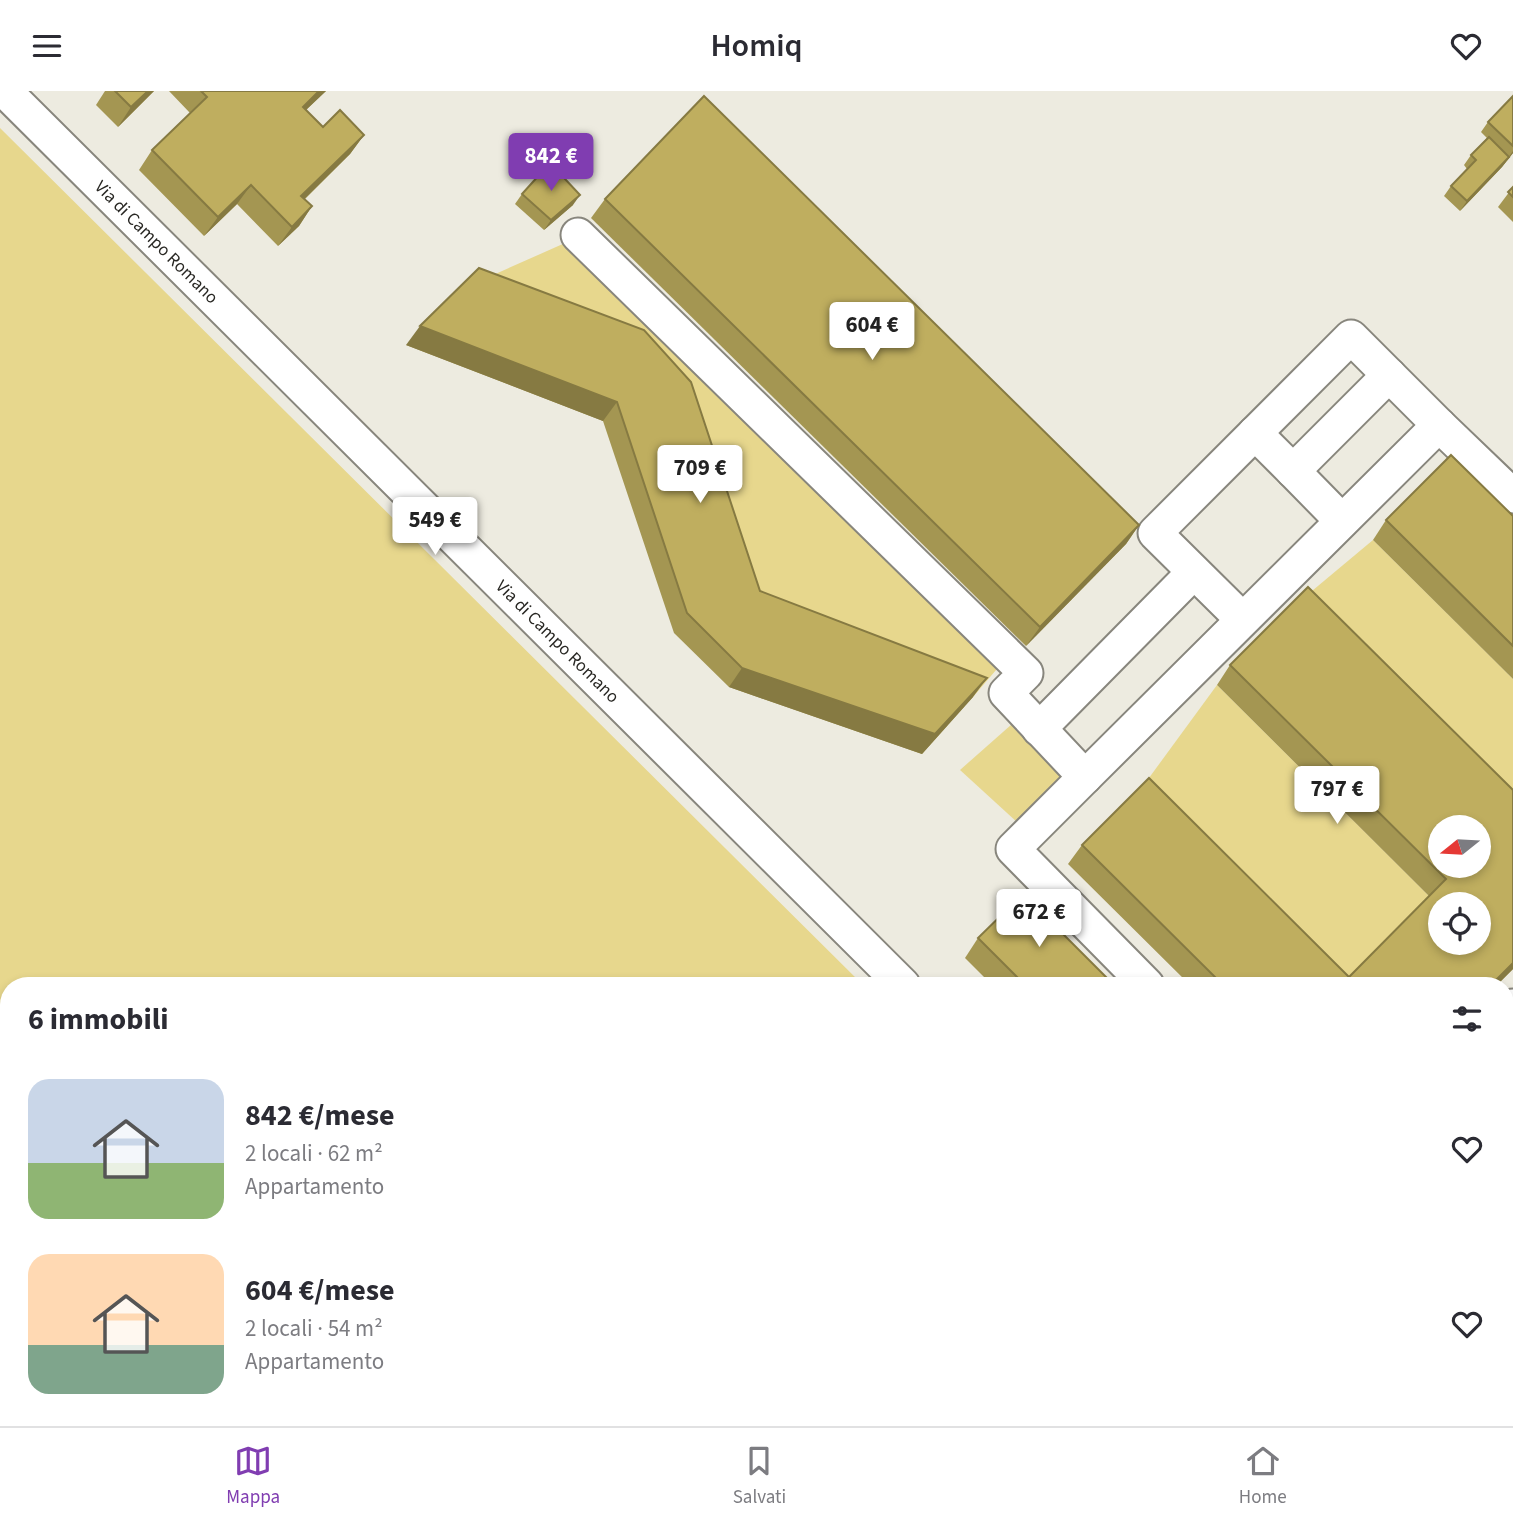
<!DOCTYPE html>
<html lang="it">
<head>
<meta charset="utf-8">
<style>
	:root { --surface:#fff; --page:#f2f2f3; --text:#2b2b33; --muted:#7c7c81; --line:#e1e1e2; --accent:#803db1 }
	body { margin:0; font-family:"Source Sans 3",sans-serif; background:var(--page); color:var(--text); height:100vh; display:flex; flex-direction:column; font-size:26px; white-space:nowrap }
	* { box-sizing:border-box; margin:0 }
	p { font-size:23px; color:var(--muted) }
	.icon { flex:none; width:38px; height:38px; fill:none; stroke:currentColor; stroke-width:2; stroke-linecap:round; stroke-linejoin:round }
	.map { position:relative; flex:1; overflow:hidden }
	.sheet { position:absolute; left:0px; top:886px; width:1514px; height:450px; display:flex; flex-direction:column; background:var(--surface); border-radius:28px 28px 0 0; box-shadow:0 4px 10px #0003 }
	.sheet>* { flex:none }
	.needle { width:46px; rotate:252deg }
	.buttons { position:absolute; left:1428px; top:724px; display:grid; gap:14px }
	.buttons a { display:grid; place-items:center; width:63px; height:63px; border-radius:50%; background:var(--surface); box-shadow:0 4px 10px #0003; font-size:35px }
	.price { position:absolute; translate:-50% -60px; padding:0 16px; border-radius:7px; background:#fff; color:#222; font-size:23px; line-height:46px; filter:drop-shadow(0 2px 4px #0008) }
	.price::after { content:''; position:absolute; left:50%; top:42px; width:21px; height:16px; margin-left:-10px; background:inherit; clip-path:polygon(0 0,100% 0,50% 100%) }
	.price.active { background:var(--accent); color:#fff }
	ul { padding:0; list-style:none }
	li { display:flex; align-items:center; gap:21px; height:175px; padding:0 28px }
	li span { display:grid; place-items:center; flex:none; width:196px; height:140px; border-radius:21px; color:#555 }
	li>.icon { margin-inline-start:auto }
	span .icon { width:84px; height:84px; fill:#fffc; stroke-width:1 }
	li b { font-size:30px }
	h2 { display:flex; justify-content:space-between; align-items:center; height:84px; padding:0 28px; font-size:30px }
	header { display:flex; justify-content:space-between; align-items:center; height:91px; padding:0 28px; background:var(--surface); font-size:32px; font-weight:600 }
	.tabs { display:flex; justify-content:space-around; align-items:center; height:98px; border-top:2px solid var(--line); background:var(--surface); font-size:19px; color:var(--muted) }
	.tabs a { display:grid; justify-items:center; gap:4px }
	.tabs .active { color:var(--accent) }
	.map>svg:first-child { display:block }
	.green { fill:#e7d78d }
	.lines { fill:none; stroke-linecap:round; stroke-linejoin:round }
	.minor-casing { stroke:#88867d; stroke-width:37 }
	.minor { stroke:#fff; stroke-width:33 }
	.wall { fill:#a49652 }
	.shaded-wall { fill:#867a42 }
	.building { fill:#bfae5f; stroke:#867a42; stroke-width:2; fill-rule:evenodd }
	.labels { text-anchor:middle; stroke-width:6; stroke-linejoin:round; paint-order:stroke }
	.street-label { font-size:18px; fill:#282723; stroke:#fbf8ee }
</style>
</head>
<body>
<header><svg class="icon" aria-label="menu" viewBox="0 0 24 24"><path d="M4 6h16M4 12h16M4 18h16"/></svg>Homiq<svg class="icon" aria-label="heart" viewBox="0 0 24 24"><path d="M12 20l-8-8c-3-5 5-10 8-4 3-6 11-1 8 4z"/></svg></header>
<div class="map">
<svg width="1513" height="1335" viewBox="0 0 1513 1335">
	<rect width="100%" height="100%" fill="#edebe0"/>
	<g class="green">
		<polygon points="0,37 863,894 9,894 9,1326 1256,1327 1252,1335 0,1335"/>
		<polygon points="565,152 1002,572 973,606 747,519 677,310 466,196"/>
		<polygon points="1373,449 1513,588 1513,732 1294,515"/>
		<polygon points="1217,594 1432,808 1347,894 1135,706"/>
		<polygon points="1030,617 1082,674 1018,732 960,679"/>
		<polygon points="1513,1307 1513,1335 1486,1335 1494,1327 1505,1326 1505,1315"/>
	</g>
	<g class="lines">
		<g class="minor-casing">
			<g id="minor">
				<path id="s1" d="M5 0 903 894"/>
				<polyline points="578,144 1026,582 1006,602 1085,686"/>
				<polyline points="1439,334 1513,405"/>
				<polyline points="1255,342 1293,380 1389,284"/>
				<polyline points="1293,380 1342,430"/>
				<polyline points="1039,638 1194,481"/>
				<polyline points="1147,894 1013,758 1085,686 1439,334 1351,246 1155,442 1243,529"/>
				<polyline points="1505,923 1513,915"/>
				<polyline points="1505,995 1513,987"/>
				<polyline points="1505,1022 1513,1030"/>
				<polyline points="1505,1256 1513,1264"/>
				<polyline points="1341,1326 1350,1335"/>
			</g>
		</g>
		<use href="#minor" class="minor"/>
	</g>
	<g class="wall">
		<polygon points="105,0 154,0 118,36 96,14"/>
		<polygon points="169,0 326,0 306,19 323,36 364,44 350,63 305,108 312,115 299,135 278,155 237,113 204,145 139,79 152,59 190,22"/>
		<polygon points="1513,5 1513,62 1502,76 1460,120 1444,105 1451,95 1467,78 1464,74 1471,64 1487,47 1481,41 1488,31"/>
		<polygon points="1513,96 1513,131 1498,116"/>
		<polygon points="522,103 573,114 544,139 515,113"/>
		<polygon points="605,108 1139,434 1126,453 1026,555 591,127"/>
		<polygon points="644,239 760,500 973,606 922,663 729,596 674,542 603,330 406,254"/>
		<polygon points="1513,425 1513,588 1373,449 1386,429"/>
		<polygon points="1230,574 1513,699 1513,878 1497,894 1190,894 1068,773 1082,754 1349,886 1429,805 1217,594"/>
		<polygon points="978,847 1114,894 992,894 965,867"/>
		<polygon points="1505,1033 1513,1041 1513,1215 1505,1207"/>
		<polygon points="1426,1326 1487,1326 1479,1335 1435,1335"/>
	</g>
	<g class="shaded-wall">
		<polygon points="148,0 154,0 118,36 131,16"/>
		<polygon points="319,0 326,0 289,35 303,16"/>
		<polygon points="364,44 350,63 288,124 301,105"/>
		<polygon points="1513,60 1513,62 1502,76 1460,120 1467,110 1508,67"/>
		<polygon points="251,94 237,113 204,145 218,126"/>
		<polygon points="580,104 573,114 544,139 551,129"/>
		<polygon points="312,115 299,135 278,155 292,136"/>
		<polygon points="420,235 617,311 603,330 406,254"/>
		<polygon points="1139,434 1126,453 1026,555 1040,536"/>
		<polygon points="742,577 987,587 973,606 922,663 729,596"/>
		<polygon points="1513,872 1513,878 1497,894 1491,894"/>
		<polygon points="1482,1326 1487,1326 1479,1335 1473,1335"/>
	</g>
	<g class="building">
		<polygon points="115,0 148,0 131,16"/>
		<polygon points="201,0 319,0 303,16 323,36 340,19 364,44 301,105 312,115 292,136 251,94 218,126 152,59 207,6"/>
		<polygon points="704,5 1139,434 1040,536 605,108"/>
		<polygon points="1513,5 1513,55 1488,31"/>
		<polygon points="1489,46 1509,66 1467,110 1451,95 1476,69 1471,64"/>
		<polygon points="550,72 580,104 551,129 522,103"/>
		<polygon points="1513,96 1513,106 1508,101"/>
		<polygon points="479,177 644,239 691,291 760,500 987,587 935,643 742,577 687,522 617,311 420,235"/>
		<polygon points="1451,364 1513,425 1513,555 1386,429"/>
		<path d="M1308 496 1513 699V872L1491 894H1223L1082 754 1149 687 1349 886 1446 788 1230 574ZM1440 737H1479V775H1440ZM1440 814H1479V852H1440Z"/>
		<polygon points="1023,803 1114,894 1025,894 978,847"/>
		<polygon points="1505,1033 1513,1041 1513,1182 1505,1174"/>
		<polygon points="1505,1284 1513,1292 1513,1295 1505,1303"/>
		<polygon points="1282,1326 1290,1326 1300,1332 1298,1335 1278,1335"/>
		<polygon points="1459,1326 1482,1326 1473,1335 1467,1335"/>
	</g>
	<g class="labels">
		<g class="street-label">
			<text dy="6" stroke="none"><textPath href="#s1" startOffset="214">Via di Campo Romano</textPath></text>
			<text dy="6" stroke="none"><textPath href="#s1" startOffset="780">Via di Campo Romano</textPath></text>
		</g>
	</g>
</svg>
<div class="buttons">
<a><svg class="needle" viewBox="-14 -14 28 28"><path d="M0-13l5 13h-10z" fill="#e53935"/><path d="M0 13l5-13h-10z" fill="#7c7c81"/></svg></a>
<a><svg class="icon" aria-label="locate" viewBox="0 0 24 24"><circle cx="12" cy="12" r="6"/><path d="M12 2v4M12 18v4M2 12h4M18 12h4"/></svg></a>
</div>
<b class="price active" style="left:551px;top:102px">842 €</b>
<b class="price" style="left:872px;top:271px">604 €</b>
<b class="price" style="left:700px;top:414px">709 €</b>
<b class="price" style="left:435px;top:466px">549 €</b>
<b class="price" style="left:1337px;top:735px">797 €</b>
<b class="price" style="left:1039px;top:858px">672 €</b>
<section class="sheet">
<h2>6 immobili<svg class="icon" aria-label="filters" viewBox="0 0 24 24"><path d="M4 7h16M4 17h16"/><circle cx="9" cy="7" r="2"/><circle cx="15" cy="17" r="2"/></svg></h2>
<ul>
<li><span style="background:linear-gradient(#c9d6e8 60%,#8fb573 0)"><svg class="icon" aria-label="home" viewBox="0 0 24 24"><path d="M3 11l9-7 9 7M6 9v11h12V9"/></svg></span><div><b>842 €/mese</b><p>2 locali · 62 m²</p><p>Appartamento</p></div><svg class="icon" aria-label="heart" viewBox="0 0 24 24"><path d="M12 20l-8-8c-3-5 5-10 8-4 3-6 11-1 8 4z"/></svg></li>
<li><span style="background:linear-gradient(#ffd9b3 65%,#7fa58c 0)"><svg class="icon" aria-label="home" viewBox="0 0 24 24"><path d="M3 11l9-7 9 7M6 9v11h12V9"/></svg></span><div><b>604 €/mese</b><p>2 locali · 54 m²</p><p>Appartamento</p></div><svg class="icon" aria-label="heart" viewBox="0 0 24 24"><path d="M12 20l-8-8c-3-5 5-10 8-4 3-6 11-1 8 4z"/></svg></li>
</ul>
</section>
</div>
<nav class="tabs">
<a class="active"><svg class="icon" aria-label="map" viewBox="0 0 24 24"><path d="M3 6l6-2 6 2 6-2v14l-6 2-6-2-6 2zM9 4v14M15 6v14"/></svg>Mappa</a>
<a><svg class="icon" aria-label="saved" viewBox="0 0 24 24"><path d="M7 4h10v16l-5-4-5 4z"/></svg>Salvati</a>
<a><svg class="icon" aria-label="home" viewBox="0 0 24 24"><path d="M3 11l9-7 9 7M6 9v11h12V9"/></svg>Home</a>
</nav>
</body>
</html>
